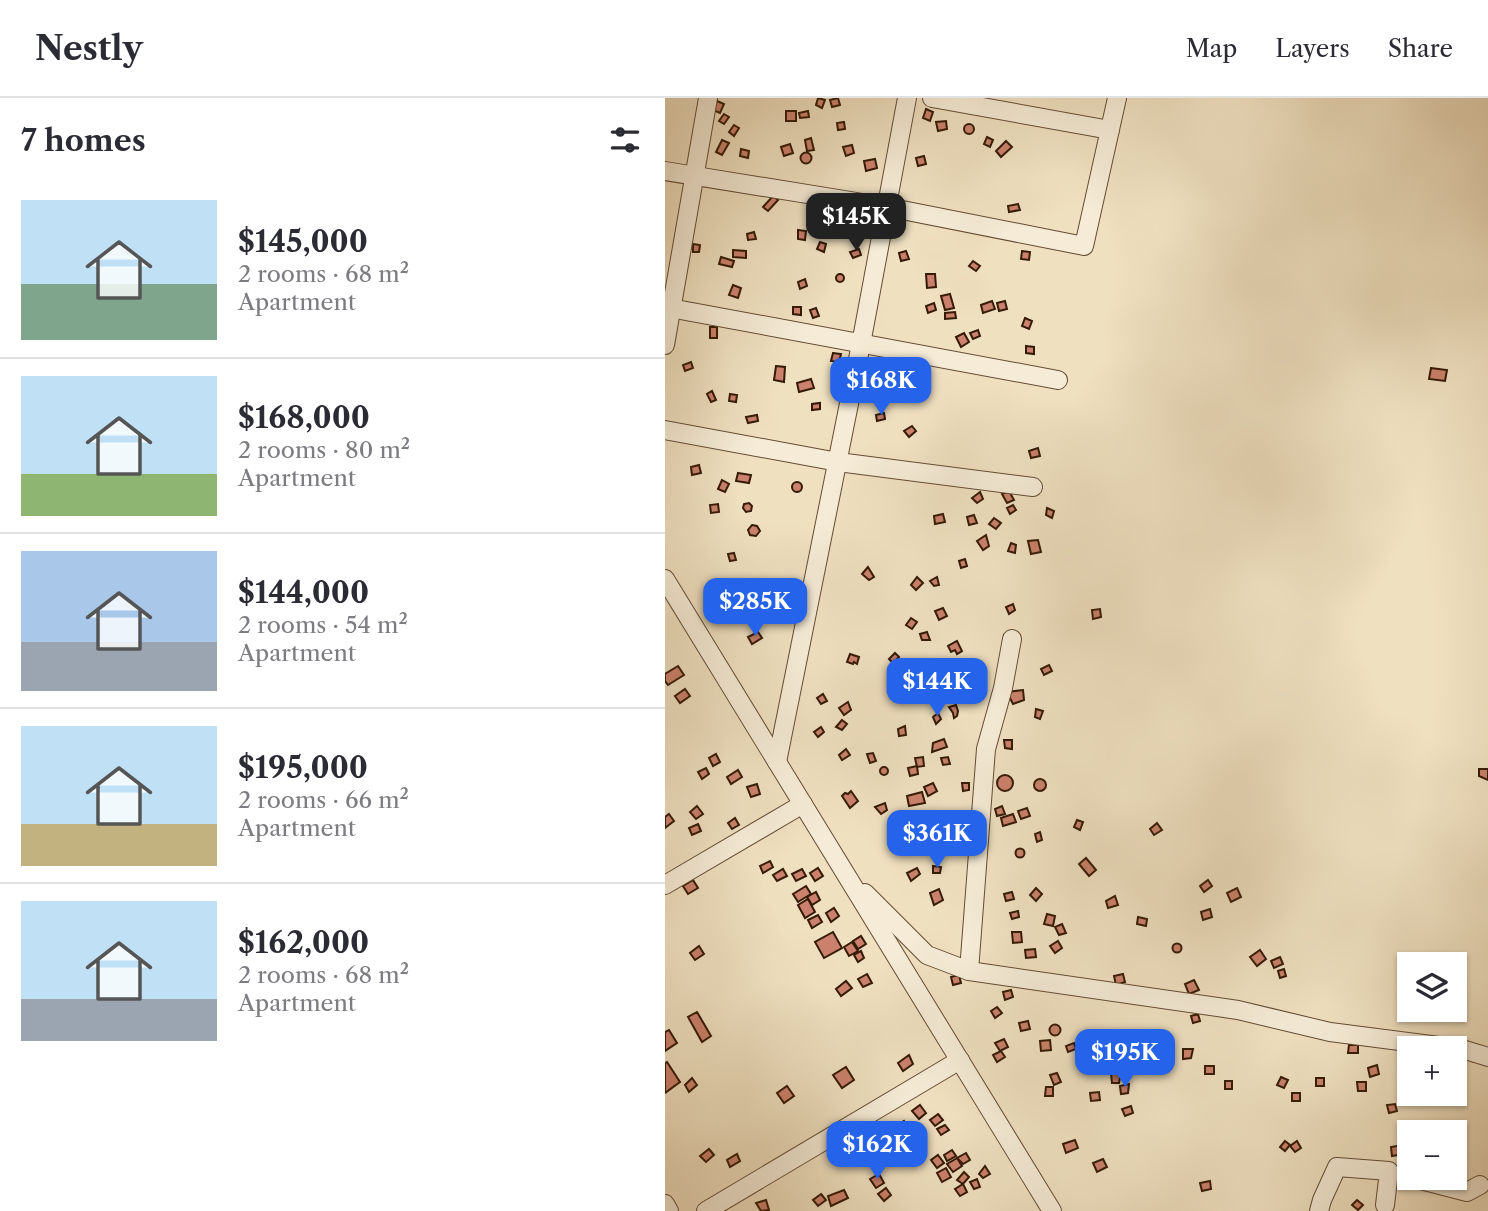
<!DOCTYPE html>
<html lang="en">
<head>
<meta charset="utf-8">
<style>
	:root { --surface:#fff; --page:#f7f7f7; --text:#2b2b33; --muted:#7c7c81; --line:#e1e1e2; --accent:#2563eb }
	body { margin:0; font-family:"Libre Caslon Text",serif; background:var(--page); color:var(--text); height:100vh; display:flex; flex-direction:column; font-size:26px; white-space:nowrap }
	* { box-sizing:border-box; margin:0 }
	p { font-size:23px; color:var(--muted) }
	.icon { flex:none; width:38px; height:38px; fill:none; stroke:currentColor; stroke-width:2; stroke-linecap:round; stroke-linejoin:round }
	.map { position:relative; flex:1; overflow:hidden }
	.drawer { display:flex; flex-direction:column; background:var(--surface); width:665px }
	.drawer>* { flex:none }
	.fabs { position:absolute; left:732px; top:854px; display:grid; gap:14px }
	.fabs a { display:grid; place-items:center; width:70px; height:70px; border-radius:0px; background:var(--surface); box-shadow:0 2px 5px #0004; font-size:35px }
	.price { position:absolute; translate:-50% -60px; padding:0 16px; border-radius:14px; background:var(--accent); color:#fff; font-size:23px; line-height:46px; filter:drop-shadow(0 2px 4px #0008) }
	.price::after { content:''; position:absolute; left:50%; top:42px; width:21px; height:16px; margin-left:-10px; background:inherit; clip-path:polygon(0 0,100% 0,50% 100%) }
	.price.on { background:#222; color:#fff }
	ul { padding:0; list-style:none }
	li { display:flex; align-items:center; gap:21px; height:175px; padding:0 21px }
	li+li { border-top:2px solid var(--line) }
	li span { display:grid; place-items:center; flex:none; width:196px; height:140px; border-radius:0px; color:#555 }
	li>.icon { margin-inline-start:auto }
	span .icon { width:84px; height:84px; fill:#fffc; stroke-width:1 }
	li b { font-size:30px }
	h2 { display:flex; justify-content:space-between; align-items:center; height:84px; padding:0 21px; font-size:30px }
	header { display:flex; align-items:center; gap:42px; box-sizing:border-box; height:98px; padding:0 35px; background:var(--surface); border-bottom:2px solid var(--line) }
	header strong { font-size:33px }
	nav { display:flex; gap:38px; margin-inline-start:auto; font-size:24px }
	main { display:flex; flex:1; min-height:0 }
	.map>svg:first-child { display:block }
	.building { fill:#cb816d; stroke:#351b05; stroke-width:2 }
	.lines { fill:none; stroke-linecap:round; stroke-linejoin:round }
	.minor-casing { stroke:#644c34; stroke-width:20 }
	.minor { stroke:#f5ebd6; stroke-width:18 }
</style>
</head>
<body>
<header>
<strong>Nestly</strong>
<nav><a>Map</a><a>Layers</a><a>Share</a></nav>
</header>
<main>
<section class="drawer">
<h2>7 homes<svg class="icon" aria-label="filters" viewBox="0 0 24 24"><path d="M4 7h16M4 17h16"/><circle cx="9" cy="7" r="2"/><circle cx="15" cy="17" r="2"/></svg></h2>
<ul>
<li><span style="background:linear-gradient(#bfe0f5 60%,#7fa58c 0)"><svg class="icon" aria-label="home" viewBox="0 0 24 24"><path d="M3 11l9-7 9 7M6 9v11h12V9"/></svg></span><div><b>$145,000</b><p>2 rooms · 68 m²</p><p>Apartment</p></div></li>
<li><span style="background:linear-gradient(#bfe0f5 70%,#8fb573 0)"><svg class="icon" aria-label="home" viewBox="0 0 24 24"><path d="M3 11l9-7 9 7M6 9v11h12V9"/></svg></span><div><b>$168,000</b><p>2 rooms · 80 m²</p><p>Apartment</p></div></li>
<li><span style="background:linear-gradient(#a9c7e8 65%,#9aa5b1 0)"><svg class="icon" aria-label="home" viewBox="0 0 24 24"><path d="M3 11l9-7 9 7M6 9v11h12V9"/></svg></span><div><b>$144,000</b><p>2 rooms · 54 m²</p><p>Apartment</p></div></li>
<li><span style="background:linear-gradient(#bfe0f5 70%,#c2b280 0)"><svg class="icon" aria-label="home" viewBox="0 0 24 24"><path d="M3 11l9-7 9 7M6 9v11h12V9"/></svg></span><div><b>$195,000</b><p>2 rooms · 66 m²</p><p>Apartment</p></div></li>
<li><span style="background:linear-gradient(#bfe0f5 70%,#9aa5b1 0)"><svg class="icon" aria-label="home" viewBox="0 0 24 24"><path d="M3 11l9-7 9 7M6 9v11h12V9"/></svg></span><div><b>$162,000</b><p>2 rooms · 68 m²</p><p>Apartment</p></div></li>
</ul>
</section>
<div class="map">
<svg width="823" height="1113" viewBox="0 0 823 1113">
	<rect width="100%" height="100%" fill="#efe0c0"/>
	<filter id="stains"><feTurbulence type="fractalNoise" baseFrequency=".00286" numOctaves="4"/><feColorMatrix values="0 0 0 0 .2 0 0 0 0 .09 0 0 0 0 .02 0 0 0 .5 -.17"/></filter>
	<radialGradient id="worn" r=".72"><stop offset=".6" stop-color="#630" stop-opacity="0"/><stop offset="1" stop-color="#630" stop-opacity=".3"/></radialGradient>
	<g class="building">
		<polygon points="153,0 160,2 157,10 151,7"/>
		<polygon points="173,0 175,7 167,9 165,2"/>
		<polygon points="52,3 59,6 55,15 48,12"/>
		<polygon points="261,11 268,14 265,23 258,20"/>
		<rect x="121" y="13" width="10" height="10"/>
		<polygon points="143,13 144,19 135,20 134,15"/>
		<polygon points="59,16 64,19 59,26 54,23"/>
		<polygon points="281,23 282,31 273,33 271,24"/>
		<polygon points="179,24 180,31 173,32 172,25"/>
		<circle cx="304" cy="31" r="5"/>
		<polygon points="69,27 74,30 69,38 64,34"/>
		<polygon points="322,39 328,42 325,49 319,46"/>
		<polygon points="146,40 149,52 142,53 140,42"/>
		<polygon points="57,42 64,45 57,57 51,54"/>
		<polygon points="341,43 347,49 336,59 331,53"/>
		<polygon points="125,46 128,55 119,58 116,49"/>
		<polygon points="187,47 189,55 181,58 178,49"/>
		<polygon points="76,51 84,53 83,60 75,58"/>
		<circle cx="141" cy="60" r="5.5"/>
		<polygon points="259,58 261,66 253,68 251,60"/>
		<polygon points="210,61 212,70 201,73 199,63"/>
		<polygon points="108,98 113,102 103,113 98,109"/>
		<polygon points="353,106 355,112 344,114 343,108"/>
		<polygon points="153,107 161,110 158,117 150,114"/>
		<polygon points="179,111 184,115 180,121 174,116"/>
		<polygon points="133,132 141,133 140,142 133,141"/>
		<polygon points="89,134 91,141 83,142 82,136"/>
		<polygon points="155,144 161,146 159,154 152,151"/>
		<polygon points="28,146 35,147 34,154 28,154"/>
		<polygon points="194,151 196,157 188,160 185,154"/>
		<polygon points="68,152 81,153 81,160 68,159"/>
		<polygon points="241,153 244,161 236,163 234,155"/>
		<polygon points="357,153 365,154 364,162 356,161"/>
		<polygon points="56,159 69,163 67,169 54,166"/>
		<polygon points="308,163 315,168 311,173 304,168"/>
		<circle cx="175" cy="180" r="4"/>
		<polygon points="261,176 270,176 271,189 262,190"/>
		<polygon points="140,181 142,188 135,191 133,184"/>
		<polygon points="68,187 76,190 73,200 64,197"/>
		<polygon points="285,196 289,210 280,212 276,198"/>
		<polygon points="327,203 330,211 318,215 316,207"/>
		<polygon points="340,203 342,211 334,213 332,205"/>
		<polygon points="269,205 271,212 263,215 261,208"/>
		<polygon points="128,209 136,209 136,217 128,216"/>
		<polygon points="151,210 154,218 148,220 145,212"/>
		<polygon points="290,214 291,220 280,221 280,215"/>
		<polygon points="360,220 367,223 364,231 357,228"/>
		<rect x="45" y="229" width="7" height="11"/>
		<polygon points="313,232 315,238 308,241 305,235"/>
		<polygon points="299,235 304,244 296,249 291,239"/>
		<polygon points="361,248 369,249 369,256 361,255"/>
		<polygon points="168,255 176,256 174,264 166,263"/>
		<polygon points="26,264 28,270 20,273 18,267"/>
		<polygon points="111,268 120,269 119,284 109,282"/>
		<polygon points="766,270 782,272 780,283 764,281"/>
		<polygon points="146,281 149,290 134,294 132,285"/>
		<polygon points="206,286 213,289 210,295 204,293"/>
		<polygon points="47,293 51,302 46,304 42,296"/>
		<polygon points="65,296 72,297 71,304 64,303"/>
		<polygon points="155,305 155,311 147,312 147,306"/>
		<polygon points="219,315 220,321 212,323 211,317"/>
		<polygon points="92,317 93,323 83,325 81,319"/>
		<polygon points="247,328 251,333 244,339 239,333"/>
		<polygon points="373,350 375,358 366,360 364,353"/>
		<polygon points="34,367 36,375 27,377 26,369"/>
		<polygon points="73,375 86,377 84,385 71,383"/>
		<polygon points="57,382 64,386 60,394 53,391"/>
		<circle cx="132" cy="389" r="5"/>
		<polygon points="344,393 349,402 342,405 337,396"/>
		<polygon points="315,394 318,401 312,405 307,400"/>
		<polygon points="84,405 87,408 86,413 81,414 78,410 79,406"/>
		<polygon points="53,406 54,414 46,415 45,407"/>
		<polygon points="348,407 351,412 345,416 342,410"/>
		<polygon points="382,410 389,413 387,420 381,417"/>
		<polygon points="278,416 280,424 270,426 269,418"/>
		<polygon points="309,417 312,425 304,427 302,419"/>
		<polygon points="329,420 336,425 331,431 324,426"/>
		<polygon points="87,427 92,428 95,433 91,438 85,437 83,432"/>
		<polygon points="321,437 324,448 318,452 312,443"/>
		<polygon points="373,442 376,454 366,456 363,443"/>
		<polygon points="346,445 351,447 350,455 343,453"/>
		<polygon points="69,455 71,462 65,463 63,456"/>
		<polygon points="300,461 302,468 296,470 294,463"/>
		<polygon points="203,469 209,479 204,482 197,476"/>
		<polygon points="252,479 258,485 251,492 246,487"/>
		<polygon points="272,479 274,487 269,488 265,483"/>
		<polygon points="348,506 350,512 344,516 341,509"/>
		<polygon points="93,510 97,517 87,522 83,515"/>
		<polygon points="278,510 282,518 274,522 270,513"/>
		<polygon points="435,511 436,519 428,521 427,512"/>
		<polygon points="246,520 252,524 247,531 241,527"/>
		<polygon points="93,534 97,540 87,546 83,539"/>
		<polygon points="262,534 265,542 257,542 255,536"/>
		<polygon points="292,543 297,553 292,556 290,552 286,554 283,548"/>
		<polygon points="230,555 234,559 228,565 224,561"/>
		<polygon points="185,556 194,559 192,566 189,564 188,566 182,564"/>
		<circle cx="274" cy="571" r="5"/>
		<polygon points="384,567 387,573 379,577 376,571"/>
		<polygon points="13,568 19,577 3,587 0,583 0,576"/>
		<polygon points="20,591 25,598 15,605 10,598"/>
		<polygon points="358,592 359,602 348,606 342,594"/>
		<polygon points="158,596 162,603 156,606 152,600"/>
		<polygon points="183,604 186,612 179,617 174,610"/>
		<polygon points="291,607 293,613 292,618 289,620 288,615 284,609"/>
		<polygon points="371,611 378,613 375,621 370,619"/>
		<polygon points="273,615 276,621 271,626 268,619"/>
		<polygon points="177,622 182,626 177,632 171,629"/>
		<polygon points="240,628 241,637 234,638 233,631"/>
		<polygon points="156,629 159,634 153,639 149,634"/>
		<polygon points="279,641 282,649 267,654 268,645"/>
		<polygon points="339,642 347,642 347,651 340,650"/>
		<polygon points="181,651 185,657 177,662 174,657"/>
		<polygon points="208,655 211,663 205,665 202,656"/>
		<polygon points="51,656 55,664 48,668 44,660"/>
		<polygon points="258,659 259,668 252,669 250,660"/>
		<polygon points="283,659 285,666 278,667 276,660"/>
		<polygon points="252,668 253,676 245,678 243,670"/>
		<circle cx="219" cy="673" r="4"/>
		<polygon points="41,670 44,676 37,681 33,674"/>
		<polygon points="814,671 823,671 823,682 814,678"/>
		<polygon points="73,672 77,679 66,686 62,679"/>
		<circle cx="340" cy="685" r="8"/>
		<circle cx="375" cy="687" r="6"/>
		<polygon points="268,685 272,693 263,698 259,689"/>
		<polygon points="297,685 304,685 304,692 298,693"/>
		<polygon points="92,686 95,696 86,699 82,689"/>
		<polygon points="186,693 193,703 185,710 177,698 180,695 183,696"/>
		<polygon points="257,694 260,705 244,708 242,698"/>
		<polygon points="220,705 222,712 216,716 210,709"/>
		<polygon points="32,708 38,716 31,721 25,714"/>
		<polygon points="337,708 340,716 332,718 330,711"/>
		<polygon points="362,710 365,718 356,721 353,713"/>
		<polygon points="4,716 9,723 0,730 0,719"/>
		<polygon points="348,716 351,724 338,728 336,720"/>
		<polygon points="70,720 74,727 67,731 63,725"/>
		<polygon points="412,722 418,724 415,732 409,729"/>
		<polygon points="492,725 497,732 489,737 485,731"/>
		<polygon points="33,726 36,733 27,737 24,730"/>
		<polygon points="235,733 239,742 231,745 228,737"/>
		<polygon points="375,734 377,742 372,744 370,736"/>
		<polygon points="278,746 279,753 271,754 270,747"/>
		<circle cx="355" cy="755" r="4.5"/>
		<polygon points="421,760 431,772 424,778 414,766"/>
		<polygon points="105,763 108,769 98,775 95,768"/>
		<polygon points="268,768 276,769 275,775 268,775"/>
		<polygon points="153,770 158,778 150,783 145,775"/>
		<polygon points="252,770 255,776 246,783 242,775"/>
		<polygon points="118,771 122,778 112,783 108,777"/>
		<polygon points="137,771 141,778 131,783 127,776"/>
		<polygon points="28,782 33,790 23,796 18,788"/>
		<polygon points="543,782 547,788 539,794 535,788"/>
		<polygon points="141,788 146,796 133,804 128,796"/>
		<polygon points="371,790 377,796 371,803 365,797"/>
		<polygon points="572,790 576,799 566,804 562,795"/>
		<polygon points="274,791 278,802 269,807 265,795"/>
		<polygon points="151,794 155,802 147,807 142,799"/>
		<polygon points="347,794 349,801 341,803 339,796"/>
		<polygon points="450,798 453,807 443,810 441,803"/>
		<polygon points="143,801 150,814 140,820 133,807"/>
		<polygon points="169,810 174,818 166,824 161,815"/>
		<polygon points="545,811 547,819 538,822 536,814"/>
		<polygon points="353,813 354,819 347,821 345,815"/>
		<polygon points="382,816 390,818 388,828 379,826"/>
		<polygon points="153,817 157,824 147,830 143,822"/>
		<polygon points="473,819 482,821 481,828 472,826"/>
		<polygon points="397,826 401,835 394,837 390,829"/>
		<polygon points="168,834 177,850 159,860 150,844"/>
		<polygon points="347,834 356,834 357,844 348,845"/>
		<polygon points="196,838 201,846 193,851 188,843"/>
		<polygon points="393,843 397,850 390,855 385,848"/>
		<polygon points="187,844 193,853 184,858 179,849"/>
		<circle cx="512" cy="850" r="4.5"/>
		<polygon points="34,848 39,856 30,862 25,855"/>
		<polygon points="370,851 371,859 361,860 360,852"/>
		<polygon points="595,852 601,861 592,868 585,859"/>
		<polygon points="196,853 199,860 193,864 189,857"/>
		<polygon points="615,859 618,866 609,870 606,863"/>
		<polygon points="619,871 621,878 615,880 613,873"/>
		<polygon points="202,876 207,885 198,889 193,881"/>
		<polygon points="458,876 460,884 451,887 449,878"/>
		<polygon points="294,877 296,885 288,887 286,879"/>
		<polygon points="529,882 534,892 524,896 520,886"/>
		<polygon points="181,883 187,890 176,898 171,891"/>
		<polygon points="346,892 348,899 340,902 338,894"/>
		<polygon points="332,909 337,915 330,920 326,913"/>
		<polygon points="32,914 46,938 37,944 23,919"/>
		<polygon points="533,916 535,923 528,925 526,918"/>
		<polygon points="363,923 365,931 356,933 354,925"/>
		<circle cx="390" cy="932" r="5.5"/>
		<polygon points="4,932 12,945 0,953 0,934"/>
		<polygon points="503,938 505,948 496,950 494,939"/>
		<polygon points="339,941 343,949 335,953 330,945"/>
		<polygon points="385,942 386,952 376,953 375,943"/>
		<polygon points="409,945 411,951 403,954 401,948"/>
		<polygon points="684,947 693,947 693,955 683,955"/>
		<polygon points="518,951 528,951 526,960 518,961"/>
		<polygon points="336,953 340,959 332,964 328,957"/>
		<polygon points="244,957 248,966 238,973 233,965"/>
		<polygon points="2,964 15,984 0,995 0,965"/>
		<polygon points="712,967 714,976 705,979 703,970"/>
		<rect x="540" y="968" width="9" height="8"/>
		<polygon points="181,969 189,982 177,990 168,977"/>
		<polygon points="392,975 396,984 389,987 385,977"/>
		<polygon points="446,975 456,975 454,985 447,985"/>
		<polygon points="616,979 623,982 619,990 612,987"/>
		<polygon points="27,980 32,987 24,994 20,987"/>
		<rect x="651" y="980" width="8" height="8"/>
		<rect x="560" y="983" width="7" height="8"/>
		<polygon points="692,984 701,984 701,993 693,993"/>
		<polygon points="464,986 463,995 456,996 455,988"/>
		<polygon points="122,988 129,998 119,1005 112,995"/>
		<polygon points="381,989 388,989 388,998 380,998"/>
		<polygon points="434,994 435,1002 426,1003 425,995"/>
		<rect x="627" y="995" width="8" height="8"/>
		<polygon points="730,1006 732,1013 724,1015 722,1007"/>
		<polygon points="255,1007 261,1015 254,1021 247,1013"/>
		<polygon points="466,1008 468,1015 460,1018 457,1011"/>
		<polygon points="273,1016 278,1022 270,1028 265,1022"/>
		<polygon points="239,1023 250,1039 230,1052 220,1036"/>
		<polygon points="280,1027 284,1032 276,1037 272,1031"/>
		<polygon points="410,1042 413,1050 401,1055 398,1046"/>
		<polygon points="620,1043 625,1047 620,1053 615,1049"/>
		<polygon points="632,1043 636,1050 630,1054 625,1048"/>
		<polygon points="744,1046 744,1055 727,1058 726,1049"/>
		<polygon points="44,1051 49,1057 41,1064 35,1058"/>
		<polygon points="287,1052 291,1058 282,1063 279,1057"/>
		<polygon points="301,1055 305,1062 298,1066 292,1060"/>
		<polygon points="72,1056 75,1063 65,1069 62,1062"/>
		<polygon points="273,1057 279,1065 272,1070 266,1062"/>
		<polygon points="292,1060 297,1068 288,1074 282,1066"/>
		<polygon points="438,1061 442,1069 432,1074 428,1065"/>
		<polygon points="320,1068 325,1076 318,1080 314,1076"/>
		<polygon points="281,1070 286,1079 277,1084 272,1075"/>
		<polygon points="299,1074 304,1079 298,1086 292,1082"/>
		<polygon points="214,1076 219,1085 211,1090 205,1081"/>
		<polygon points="312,1081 315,1089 309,1091 305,1084"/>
		<polygon points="545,1083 546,1091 537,1093 535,1085"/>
		<polygon points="298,1086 302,1094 295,1098 290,1091"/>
		<polygon points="221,1090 226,1097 219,1103 213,1096"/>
		<polygon points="179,1092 183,1100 166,1108 163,1098"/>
		<polygon points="156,1096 161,1102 153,1108 148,1102"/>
		<polygon points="101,1102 104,1112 96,1113 91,1105"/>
		<polygon points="692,1102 698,1107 693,1112 687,1107"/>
	</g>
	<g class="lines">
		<g class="minor-casing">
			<g id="minor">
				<polyline points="267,0 445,32"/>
				<polyline points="0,73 222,109 419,148 452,0"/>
				<polyline points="0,209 393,282"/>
				<polyline points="0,247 43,0"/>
				<polyline points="0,332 173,364 368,389"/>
				<polyline points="0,481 387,1113"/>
				<polyline points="112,664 196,246 242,0"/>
				<polyline points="0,787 138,706"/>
				<polyline points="200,795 262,857 304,873 321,651 338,590 347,541"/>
				<polyline points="304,873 573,912 665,934 797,951 823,959"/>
				<polyline points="748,1080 802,1094 815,1087"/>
				<polyline points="0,1106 4,1113"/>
				<polyline points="41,1113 295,962"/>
				<polyline points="654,1113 657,1102 672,1069 724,1073 720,1107"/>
			</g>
		</g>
		<use href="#minor" class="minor"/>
	</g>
	<rect width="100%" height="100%" filter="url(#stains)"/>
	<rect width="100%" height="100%" fill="url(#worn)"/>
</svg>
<div class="fabs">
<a><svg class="icon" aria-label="layers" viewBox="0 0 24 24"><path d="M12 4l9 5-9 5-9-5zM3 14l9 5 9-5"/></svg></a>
<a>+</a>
<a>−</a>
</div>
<b class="price on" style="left:191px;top:155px">$145K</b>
<b class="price" style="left:216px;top:319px">$168K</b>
<b class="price" style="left:90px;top:540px">$285K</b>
<b class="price" style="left:272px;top:620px">$144K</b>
<b class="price" style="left:272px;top:772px">$361K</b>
<b class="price" style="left:460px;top:991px">$195K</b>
<b class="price" style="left:212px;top:1083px">$162K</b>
</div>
</main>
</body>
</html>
